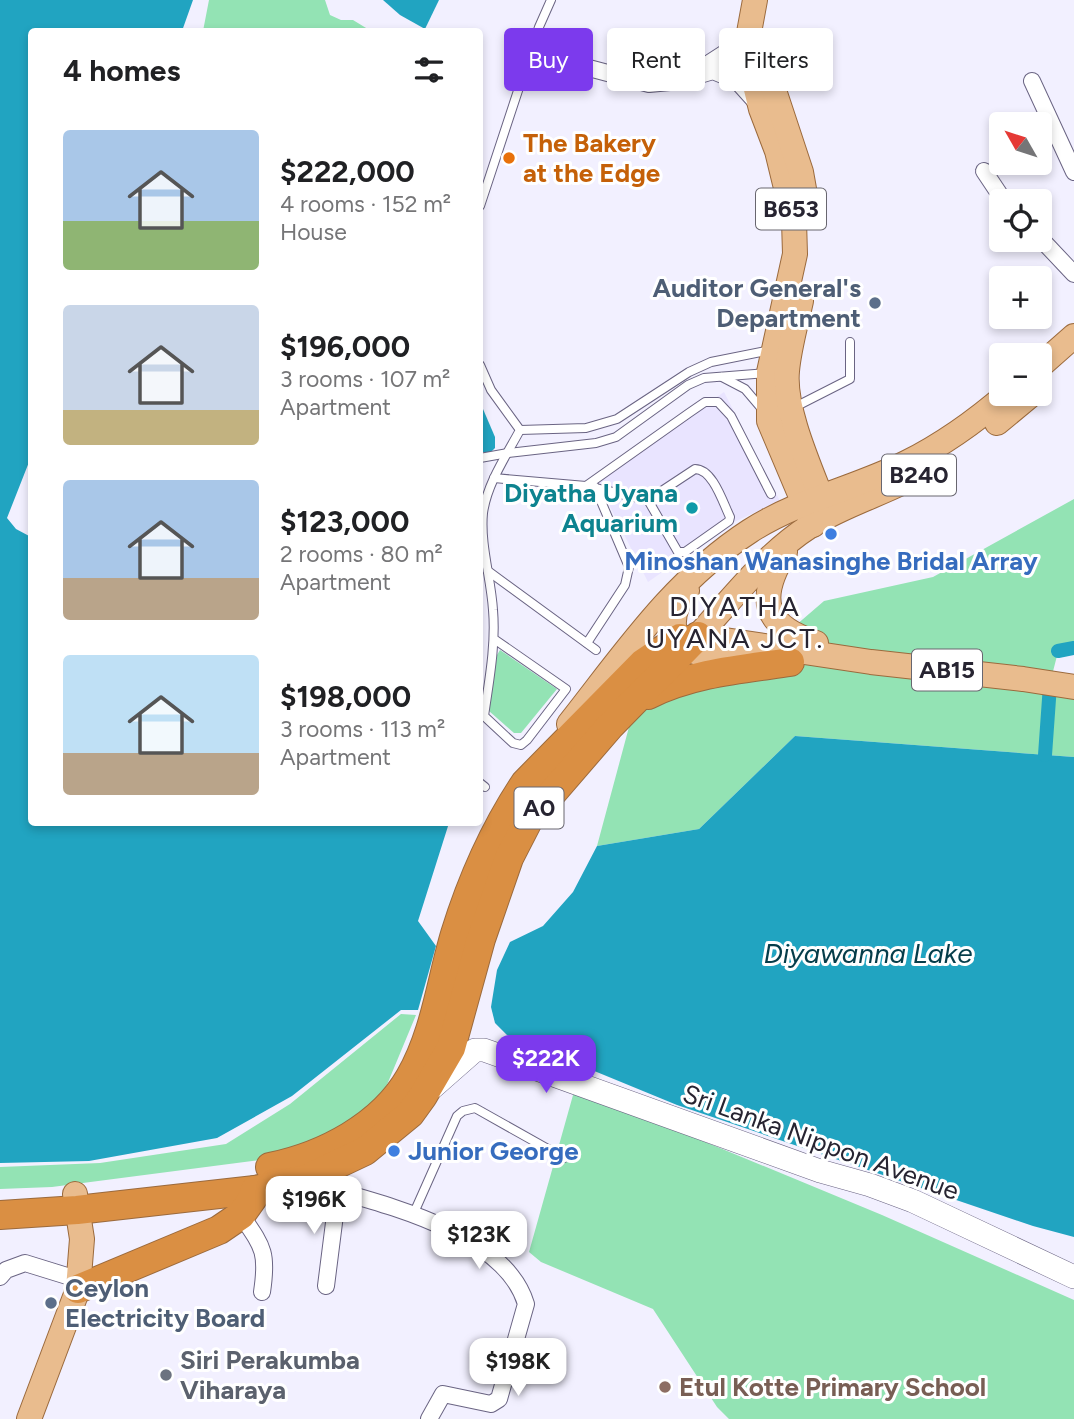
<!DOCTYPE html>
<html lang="en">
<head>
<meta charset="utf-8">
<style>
	:root { --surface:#fff; --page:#f2f2f2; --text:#202124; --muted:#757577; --accent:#7c3aed }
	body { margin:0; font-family:Figtree,sans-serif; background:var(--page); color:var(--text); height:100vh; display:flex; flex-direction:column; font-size:26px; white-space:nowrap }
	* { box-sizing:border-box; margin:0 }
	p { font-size:23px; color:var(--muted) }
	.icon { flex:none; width:38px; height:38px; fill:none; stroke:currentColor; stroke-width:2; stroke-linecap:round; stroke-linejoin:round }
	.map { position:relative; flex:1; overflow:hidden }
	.side { position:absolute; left:28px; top:28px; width:455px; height:798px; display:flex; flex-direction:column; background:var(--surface); border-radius:7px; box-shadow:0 4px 10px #0003 }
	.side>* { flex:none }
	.banner { position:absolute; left:504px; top:28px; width:464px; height:63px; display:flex; gap:14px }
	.needle { width:46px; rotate:309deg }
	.tools { position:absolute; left:989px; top:112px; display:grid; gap:14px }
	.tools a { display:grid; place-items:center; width:63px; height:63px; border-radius:7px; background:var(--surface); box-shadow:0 4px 10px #0003; font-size:35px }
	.price { position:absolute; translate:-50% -60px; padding:0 16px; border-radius:14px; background:#fff; color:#222; font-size:23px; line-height:46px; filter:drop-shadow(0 2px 4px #0008) }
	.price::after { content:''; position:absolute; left:50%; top:42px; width:21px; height:16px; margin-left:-10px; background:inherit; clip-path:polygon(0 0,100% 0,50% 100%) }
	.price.active { background:var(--accent); color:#fff }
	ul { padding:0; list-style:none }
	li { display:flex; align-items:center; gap:21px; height:175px; padding:0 35px }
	li span { display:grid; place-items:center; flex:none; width:196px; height:140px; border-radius:7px; color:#555 }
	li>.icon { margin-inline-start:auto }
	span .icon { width:84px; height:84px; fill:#fffc; stroke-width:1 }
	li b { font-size:30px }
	h2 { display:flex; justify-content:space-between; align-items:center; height:84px; padding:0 35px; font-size:30px }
	.tag { padding:0 24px; border-radius:7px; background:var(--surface); box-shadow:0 4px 10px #0003; font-size:24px; line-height:63px }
	.tag.active { background:var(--accent); color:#fff }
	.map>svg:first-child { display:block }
	.built { fill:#e9e4ff }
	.green { fill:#93e3b4 }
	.water { fill:#21a4c1 }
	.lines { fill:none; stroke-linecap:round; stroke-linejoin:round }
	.canal { stroke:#21a4c1; stroke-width:14 }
	.lane-casing { stroke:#6a6483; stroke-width:10 }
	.street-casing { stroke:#6a6483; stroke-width:18 }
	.secondary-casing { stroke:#6a6483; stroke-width:24 }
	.primary-casing { stroke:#9b6a3d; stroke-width:26 }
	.highway-casing { stroke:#9b6a3d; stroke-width:30 }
	.lane { stroke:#fff; stroke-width:8 }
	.street { stroke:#fff; stroke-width:16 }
	.secondary { stroke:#fff; stroke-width:23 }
	.primary { stroke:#e9bc8e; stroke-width:24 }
	.highway { stroke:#da8f43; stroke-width:28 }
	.food-dot { fill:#e8710a; stroke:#fff; stroke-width:2.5 }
	.service-dot { fill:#5c6f8a; stroke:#fff; stroke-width:2.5 }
	.culture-dot { fill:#0f9aa8; stroke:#fff; stroke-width:2.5 }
	.shop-dot { fill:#3f7fe0; stroke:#fff; stroke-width:2.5 }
	.worship-dot { fill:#6b7280; stroke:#fff; stroke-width:2.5 }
	.education-dot { fill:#8d6e63; stroke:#fff; stroke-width:2.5 }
	.labels { text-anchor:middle; stroke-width:6; stroke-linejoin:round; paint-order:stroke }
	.shield { fill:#fff; stroke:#68666f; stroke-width:2 }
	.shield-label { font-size:24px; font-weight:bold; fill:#272431 }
	.food-label { font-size:26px; font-weight:bold; fill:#c56008; stroke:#fff; text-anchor:start }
	.service-label { font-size:26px; font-weight:bold; fill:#4e5e75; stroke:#fff; text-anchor:end }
	.culture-label { font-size:26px; font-weight:bold; fill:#0d838f; stroke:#fff; text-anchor:end }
	.shop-label { font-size:26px; font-weight:bold; fill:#366cbe; stroke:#fff }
	.street-label { font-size:26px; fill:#272431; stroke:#fff }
	.worship-label { font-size:26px; font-weight:bold; fill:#5b616d; stroke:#fff; text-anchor:start }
	.education-label { font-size:26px; font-weight:bold; fill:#785e54; stroke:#fff; text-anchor:start }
	.neighbourhood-label { font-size:28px; letter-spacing:2px; fill:#272431; stroke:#fff }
	.water-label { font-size:28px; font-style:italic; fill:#053d4a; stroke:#fff }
</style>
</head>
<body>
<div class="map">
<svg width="1074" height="1419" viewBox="0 0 1074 1419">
	<rect width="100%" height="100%" fill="#f2f0ff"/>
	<polygon class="built" points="724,392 780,501 734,522 648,582 597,481"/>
	<g class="green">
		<polygon points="209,0 325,0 330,15 341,20 353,20 371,31 203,31"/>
		<polygon points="1074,499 1074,648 1058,652 1050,683 1074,687 1074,757 795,736 699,829 597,846 636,701 788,632 824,601 933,577"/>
		<polygon points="500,650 557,689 521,733 514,733 489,711 497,655"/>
		<polygon points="401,1014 416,1015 384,1092 340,1129 276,1158 52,1187 0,1189 0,1167 100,1163 226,1144 290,1104"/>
		<polygon points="575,1088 882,1215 1074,1300 1074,1419 729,1419 717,1407 653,1309 541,1262 529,1252"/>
	</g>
	<g class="water">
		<polygon points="0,0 193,0 182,31 32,32 31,457 7,518 16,529 31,537 32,822 449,823 418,921 436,946 418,1010 401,1010 292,1096 217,1138 89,1161 0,1163"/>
		<polygon points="383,0 439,0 425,29 400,15"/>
		<polygon points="480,402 495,437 495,448 491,452 480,452"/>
		<polygon points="795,736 1074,757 1074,1237 1033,1226 677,1105 507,1035 495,1023 491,1007 497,970 510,942 543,926 573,892 597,846 699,829"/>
	</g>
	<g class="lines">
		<g class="canal">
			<polyline points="1058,651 1074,648"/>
			<polyline points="1045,755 1050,685"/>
		</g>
		<g class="lane-casing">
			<g id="lane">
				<polyline points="480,206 539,27 551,0"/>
				<path d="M480 365 491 390 520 430C506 456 487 484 483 513 480 545 491 578 493 610 496 645 489 681 484 716L513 743 521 745 527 740 566 689 494 639"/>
				<polyline points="722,377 745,389 762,409"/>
				<polyline points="793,408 850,379 850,342"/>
				<polyline points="520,430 586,428 617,419 689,372 711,362 771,350"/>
				<polyline points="480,458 508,453 596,443 616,437 688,385 704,378 767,373"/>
				<path d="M494 478 586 486 648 500 678 552H685L729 521 730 517C723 503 713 469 695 469L648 500"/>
				<polyline points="586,486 689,413 705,402 718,402 731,416 771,494"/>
				<polyline points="488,571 596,650"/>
				<polyline points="587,643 625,585 629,567 595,487"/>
				<polyline points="480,783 485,787"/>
				<polyline points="413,1215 457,1116 463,1111 475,1108 564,1158"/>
			</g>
		</g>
		<g class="street-casing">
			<g id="street">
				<polyline points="556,57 570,63 649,84 680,81 713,71 737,81 755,101"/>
				<polyline points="697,71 748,38"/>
				<polyline points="1032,81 1074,172"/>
				<polyline points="984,171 1004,201"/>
				<polyline points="1040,238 1074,274"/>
				<path d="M325 1172 338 1191C398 1208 506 1237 526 1304L499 1399 491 1404 443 1394 429 1419"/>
				<path d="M241 1215C263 1247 268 1252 262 1292"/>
				<polyline points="0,1277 6,1270 25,1263 80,1280"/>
				<polyline points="326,1286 338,1191"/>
			</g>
		</g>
		<g class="secondary-casing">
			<polyline id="secondary" points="433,1087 475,1050 484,1050 820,1171 870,1185 913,1201 1074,1277"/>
		</g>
		<g class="primary-casing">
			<g id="primary">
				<polyline points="755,0 748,38 750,65 761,109 777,151 794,221 795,254 769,372 769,421 813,525"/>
				<polyline points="765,63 801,172 809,217"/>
				<path d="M801 301C796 324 789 348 787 371 783 411 813 474 827 512"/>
				<polyline points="1040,366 1074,336"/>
				<polyline points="997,423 1032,394"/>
				<path d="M785 552C756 600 764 626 816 643"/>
				<path d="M687 591C678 601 673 612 674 626 676 662 733 658 758 659"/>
				<path d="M698 636C733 598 766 554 810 526 848 502 893 491 932 467"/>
				<polyline points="698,636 871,662 1023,679 1074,687"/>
				<path d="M569 724C625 653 673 581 750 531 798 500 856 488 906 463 942 445 977 420 1007 394"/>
				<polyline points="29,1419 78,1289 82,1239 75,1194"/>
			</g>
		</g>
		<g class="highway-casing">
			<g id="highway">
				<path d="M648 695C692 673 741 669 790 662"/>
				<path d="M270 1167C324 1156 382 1126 410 1077 435 1034 441 981 455 934 472 879 493 831 525 783L643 663 680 638"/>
				<polyline points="0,1215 77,1210 255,1190 306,1179 365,1151 410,1114 423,1096 451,1048 481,939 509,858 528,821 610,726 698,636"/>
				<polyline points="78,1289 219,1230 241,1215 253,1198 255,1190"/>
			</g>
		</g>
		<use href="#lane" class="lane"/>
		<use href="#street" class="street"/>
		<use href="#secondary" class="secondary"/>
		<use href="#primary" class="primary"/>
		<use href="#highway" class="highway"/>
	</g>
	<circle class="food-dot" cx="509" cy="158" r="7"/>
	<g class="service-dot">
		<circle cx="875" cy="303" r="7"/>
		<circle cx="51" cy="1303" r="7"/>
	</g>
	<circle class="culture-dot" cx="692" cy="508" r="7"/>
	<g class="shop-dot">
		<circle cx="831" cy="534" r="7"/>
		<circle cx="394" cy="1151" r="7"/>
	</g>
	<circle class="worship-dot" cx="166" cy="1375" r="7"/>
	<circle class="education-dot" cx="665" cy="1387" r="7"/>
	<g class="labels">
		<g class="shield">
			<rect x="756" y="188.5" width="70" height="41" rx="5"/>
			<rect x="882" y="454.5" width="74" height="41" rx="5"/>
			<rect x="912" y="649.5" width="70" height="41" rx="5"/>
			<rect x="514.5" y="787.5" width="49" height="41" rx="5"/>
		</g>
		<g class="shield-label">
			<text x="791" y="217">B653</text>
			<text x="919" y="483">B240</text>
			<text x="947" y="678">AB15</text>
			<text x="539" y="816">A0</text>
		</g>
		<g class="food-label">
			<text x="523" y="152">The Bakery<tspan x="523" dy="30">at the Edge</tspan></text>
		</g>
		<g class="service-label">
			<text x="861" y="297">Auditor General's<tspan x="861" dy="30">Department</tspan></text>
			<text x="65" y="1297" text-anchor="start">Ceylon<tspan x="65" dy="30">Electricity Board</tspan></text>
		</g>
		<g class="culture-label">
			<text x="678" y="502">Diyatha Uyana<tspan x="678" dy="30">Aquarium</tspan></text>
		</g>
		<g class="shop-label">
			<text x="831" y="570">Minoshan Wanasinghe Bridal Array</text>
			<text x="408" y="1160" text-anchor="start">Junior George</text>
		</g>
		<g class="street-label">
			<text transform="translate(821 1142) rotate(20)" y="9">Sri Lanka Nippon Avenue</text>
		</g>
		<g class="worship-label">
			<text x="180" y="1369">Siri Perakumba<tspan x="180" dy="30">Viharaya</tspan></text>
		</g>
		<g class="education-label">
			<text x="679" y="1396">Etul Kotte Primary School</text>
		</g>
		<g class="neighbourhood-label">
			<text x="735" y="616">DIYATHA<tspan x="735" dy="32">UYANA JCT.</tspan></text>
		</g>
		<g class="water-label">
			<text x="868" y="963">Diyawanna Lake</text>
		</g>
	</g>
</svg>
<div class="tools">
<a><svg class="needle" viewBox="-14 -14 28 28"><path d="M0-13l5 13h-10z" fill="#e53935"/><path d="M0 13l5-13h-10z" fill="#757577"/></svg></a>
<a><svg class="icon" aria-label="locate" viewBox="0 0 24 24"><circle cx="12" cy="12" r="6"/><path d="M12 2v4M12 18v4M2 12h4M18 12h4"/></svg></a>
<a>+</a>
<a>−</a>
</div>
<b class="price active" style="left:546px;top:1095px">$222K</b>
<b class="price" style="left:314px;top:1236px">$196K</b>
<b class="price" style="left:479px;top:1271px">$123K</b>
<b class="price" style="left:518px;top:1398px">$198K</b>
<div class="banner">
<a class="tag active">Buy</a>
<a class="tag">Rent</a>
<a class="tag">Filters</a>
</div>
<section class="side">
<h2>4 homes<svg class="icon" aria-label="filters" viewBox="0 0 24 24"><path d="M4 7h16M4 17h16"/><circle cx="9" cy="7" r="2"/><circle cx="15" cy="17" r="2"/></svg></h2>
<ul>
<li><span style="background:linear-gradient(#a9c7e8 65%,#8fb573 0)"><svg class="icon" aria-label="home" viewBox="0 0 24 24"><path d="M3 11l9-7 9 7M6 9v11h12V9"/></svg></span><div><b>$222,000</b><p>4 rooms · 152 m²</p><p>House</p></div></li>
<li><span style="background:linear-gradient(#c9d6e8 75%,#c2b280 0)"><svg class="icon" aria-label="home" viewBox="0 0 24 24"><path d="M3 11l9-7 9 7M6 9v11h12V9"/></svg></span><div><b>$196,000</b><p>3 rooms · 107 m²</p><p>Apartment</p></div></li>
<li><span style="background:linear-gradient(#a9c7e8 70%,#b9a48a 0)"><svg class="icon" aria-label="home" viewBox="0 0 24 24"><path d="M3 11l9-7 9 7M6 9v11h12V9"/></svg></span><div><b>$123,000</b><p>2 rooms · 80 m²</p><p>Apartment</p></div></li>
<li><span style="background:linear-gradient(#bfe0f5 70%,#b9a48a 0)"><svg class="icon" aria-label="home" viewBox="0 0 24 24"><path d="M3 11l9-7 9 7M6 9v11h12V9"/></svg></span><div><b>$198,000</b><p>3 rooms · 113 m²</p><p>Apartment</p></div></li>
</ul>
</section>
</div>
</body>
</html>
